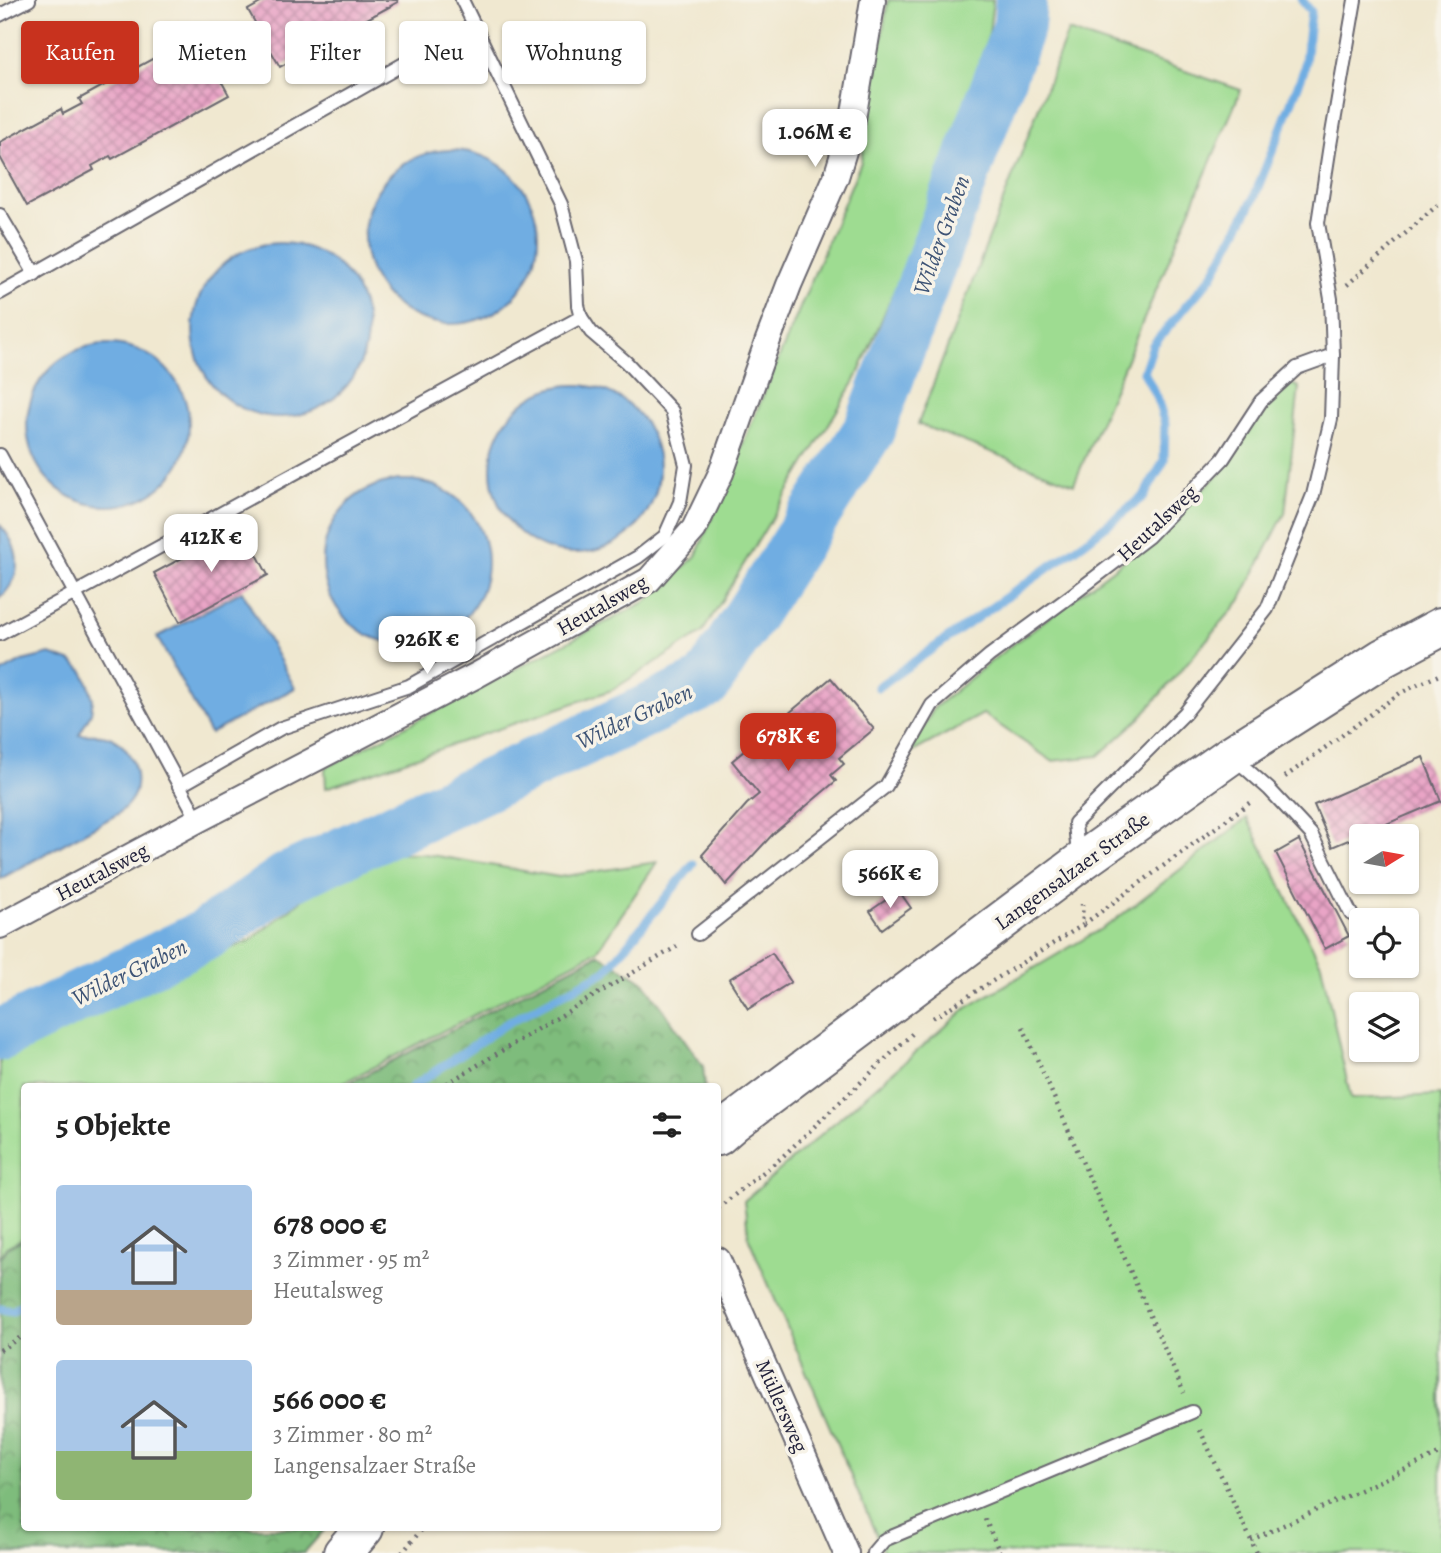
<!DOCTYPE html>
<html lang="de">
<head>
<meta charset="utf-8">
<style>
	:root { --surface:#fff; --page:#f6f6f6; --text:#222; --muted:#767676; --accent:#c8321e }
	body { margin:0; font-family:Alegreya,serif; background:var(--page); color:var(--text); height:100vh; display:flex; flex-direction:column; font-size:26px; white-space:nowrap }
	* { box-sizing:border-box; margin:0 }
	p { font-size:23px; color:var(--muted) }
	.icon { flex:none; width:38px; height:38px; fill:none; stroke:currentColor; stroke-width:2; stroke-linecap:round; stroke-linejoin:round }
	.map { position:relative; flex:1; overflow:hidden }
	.drawer { position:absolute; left:21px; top:1083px; width:700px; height:448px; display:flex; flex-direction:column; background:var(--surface); border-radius:7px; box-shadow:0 2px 5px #0004 }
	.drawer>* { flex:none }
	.guide { position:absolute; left:21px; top:21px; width:700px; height:63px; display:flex; gap:14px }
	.needle { width:46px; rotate:79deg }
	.buttons { position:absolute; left:1349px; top:824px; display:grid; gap:14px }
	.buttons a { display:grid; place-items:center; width:70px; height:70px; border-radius:7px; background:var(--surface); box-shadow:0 2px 5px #0004; font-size:35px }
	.price { position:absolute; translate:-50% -60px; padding:0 16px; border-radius:14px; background:#fff; color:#222; font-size:23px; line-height:46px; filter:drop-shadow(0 2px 4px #0008) }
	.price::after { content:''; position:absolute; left:50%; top:42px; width:21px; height:16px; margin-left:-10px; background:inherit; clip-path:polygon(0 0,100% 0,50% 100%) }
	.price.current { background:var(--accent); color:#fff }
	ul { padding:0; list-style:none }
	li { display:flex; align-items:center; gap:21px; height:175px; padding:0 35px }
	li span { display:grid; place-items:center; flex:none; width:196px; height:140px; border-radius:7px; color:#555 }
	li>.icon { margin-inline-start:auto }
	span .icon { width:84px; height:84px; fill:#fffc; stroke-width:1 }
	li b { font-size:30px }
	h2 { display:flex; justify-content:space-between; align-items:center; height:84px; padding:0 35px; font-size:30px }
	.tag { padding:0 24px; border-radius:7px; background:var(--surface); box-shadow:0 2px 5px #0004; font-size:24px; line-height:63px }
	.tag.current { background:var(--accent); color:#fff }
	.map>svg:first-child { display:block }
	.green { fill:#9edc91; stroke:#607f66; stroke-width:2 }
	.forest { fill:url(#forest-crowns); stroke:#506f5b; stroke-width:2 }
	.water { fill:#70ade2; stroke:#49688e; stroke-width:2 }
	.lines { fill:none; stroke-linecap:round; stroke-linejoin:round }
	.stream { stroke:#70ade2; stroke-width:9 }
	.river { stroke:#70ade2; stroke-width:52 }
	.building { fill:url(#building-cross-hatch) }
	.lane-casing { stroke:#6a676f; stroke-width:16 }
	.street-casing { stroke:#6a676f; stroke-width:28 }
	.primary-casing { stroke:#6a676f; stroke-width:42 }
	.path { stroke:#6a676f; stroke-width:4.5; stroke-dasharray:2 5; stroke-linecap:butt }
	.lane { stroke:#fff; stroke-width:12 }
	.street { stroke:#fff; stroke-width:24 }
	.primary { stroke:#fff; stroke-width:38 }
	.labels { text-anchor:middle; stroke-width:7; stroke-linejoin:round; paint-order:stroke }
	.street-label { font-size:21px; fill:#22223b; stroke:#f7f3e8 }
	.water-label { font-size:23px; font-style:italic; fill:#3d5375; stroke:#f7f3e8 }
</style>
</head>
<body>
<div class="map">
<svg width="1441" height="1553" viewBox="0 0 1441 1553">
	<defs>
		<pattern id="forest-crowns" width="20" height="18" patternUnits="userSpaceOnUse" patternTransform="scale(1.75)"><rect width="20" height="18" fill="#7ebc7b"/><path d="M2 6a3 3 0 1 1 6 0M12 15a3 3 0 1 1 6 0" fill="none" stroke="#679866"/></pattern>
		<pattern id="building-cross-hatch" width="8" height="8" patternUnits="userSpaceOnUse" patternTransform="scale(1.75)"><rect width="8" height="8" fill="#e9a4c6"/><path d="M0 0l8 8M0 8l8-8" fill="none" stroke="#bc85a2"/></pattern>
	</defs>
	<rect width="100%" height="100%" fill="#f7f3e8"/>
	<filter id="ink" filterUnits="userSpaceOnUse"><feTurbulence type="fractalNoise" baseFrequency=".0143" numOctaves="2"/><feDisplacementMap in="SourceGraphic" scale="14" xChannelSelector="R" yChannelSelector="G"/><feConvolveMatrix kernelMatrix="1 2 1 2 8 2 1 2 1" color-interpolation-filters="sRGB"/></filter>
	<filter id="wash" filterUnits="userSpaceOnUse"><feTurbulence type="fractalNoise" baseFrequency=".00686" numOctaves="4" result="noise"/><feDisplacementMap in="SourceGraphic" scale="28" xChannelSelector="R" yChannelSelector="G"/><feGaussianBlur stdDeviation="1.57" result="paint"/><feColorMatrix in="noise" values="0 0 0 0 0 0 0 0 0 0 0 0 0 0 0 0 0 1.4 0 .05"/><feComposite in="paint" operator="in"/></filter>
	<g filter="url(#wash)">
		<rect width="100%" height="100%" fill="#f0e8d0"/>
		<g class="green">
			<polygon points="888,0 993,0 989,34 926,218 855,381 702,633 612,690 326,788 325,768 647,601 696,556 861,162"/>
			<polygon points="1068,31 1241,90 1074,484 918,424"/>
			<polygon points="1289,383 1299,387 1285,513 1240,601 1140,718 1098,756 1052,761 983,714 909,754 934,708 1000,654 1153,539 1223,469 1259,411 1276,393"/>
			<polygon points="1247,818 1321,964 1351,1099 1441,1095 1441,1553 884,1553 749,1239 744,1201 968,1007 1111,923"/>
			<polygon points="362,853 425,854 559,877 657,862 597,951 335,1087 24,1087 24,1238 6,1247 0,1257 0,1042 20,1032 249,941"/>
		</g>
		<g class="forest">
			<polygon points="599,954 644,982 703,1066 705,1087 342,1087"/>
			<polygon points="24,1239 24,1528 326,1528 304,1553 0,1553 0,1260 8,1247"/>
		</g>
		<g class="water">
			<circle cx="451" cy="237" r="87"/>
			<circle cx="280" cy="330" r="87"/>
			<circle cx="108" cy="425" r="81"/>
			<circle cx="575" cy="469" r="84"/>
			<circle cx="405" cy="562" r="82"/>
			<path d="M0 525C21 548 24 576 0 598Z"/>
			<polygon points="242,591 295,688 210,734 157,637"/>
			<path d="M50 654 72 662 83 671 89 685 93 699 91 713 79 735C90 735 102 733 112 738 131 748 140 772 135 792 132 801 125 808 118 814L0 879V673L22 661Z"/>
		</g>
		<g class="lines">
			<g class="stream">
				<polyline points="878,687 1085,542 1144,496 1164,461 1165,424 1157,398 1144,372 1153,345 1212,276 1253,200 1304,70 1311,12 1302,0"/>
				<polyline points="412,1087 507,1023 606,971 693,864"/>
				<polyline points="0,1309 13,1311 24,1303"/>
			</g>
			<polyline class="river" points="0,1035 207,934 286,879 706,683 869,430 1019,26 1021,0"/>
		</g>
		<g id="blocks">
			<g class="building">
				<polygon points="266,0 397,0 398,2 280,67 248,10"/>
				<polygon points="196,35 229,95 112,159 110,156 92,166 94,170 27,206 0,157 0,142 61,109 63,114 82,104 79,99"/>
				<polygon points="242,526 268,575 180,622 154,573"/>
				<polygon points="831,678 874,729 839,758 844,764 831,775 836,781 773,834 726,885 702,855 747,804 759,794 732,761"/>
				<polygon points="1423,757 1441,801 1332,847 1314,805"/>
				<polygon points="1299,840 1349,936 1325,949 1276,853"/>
				<polygon points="899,891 911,908 882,929 870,911"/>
				<polygon points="772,953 791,982 748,1009 729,979"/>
			</g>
		</g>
	</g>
	<g filter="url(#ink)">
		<use href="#blocks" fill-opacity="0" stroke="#6a676f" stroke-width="2"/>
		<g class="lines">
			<g class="lane-casing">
				<g id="lane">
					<polyline points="0,15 29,0"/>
					<polyline points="0,215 35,274"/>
					<polyline points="0,293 474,24"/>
					<polyline points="0,455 198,820"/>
					<polyline points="0,634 581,317"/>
					<polyline points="1234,758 1269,789 1311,834 1351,914"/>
					<polyline points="179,786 281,728 409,686 638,557 665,536 680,502 686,465 672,411 626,362 591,332 581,317 578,305 576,261 561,204 462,0"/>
					<polyline points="1078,856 1075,823 1185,713 1267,609 1313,495 1331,419 1333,355 1331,299 1318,223 1330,145 1355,0"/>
					<polyline points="698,934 886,786 932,705 989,656 1072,595 1148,537 1223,459 1261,401 1297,368 1333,355"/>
					<polyline points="873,1553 884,1540 1192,1412"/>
				</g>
			</g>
			<g class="street-casing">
				<g id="street">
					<polyline points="0,926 198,820 477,675 649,580 694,529 721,473 768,340 789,285 836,177 852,125 873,0"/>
					<polyline points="718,1260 846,1553"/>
				</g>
			</g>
			<g class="primary-casing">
				<g id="primary">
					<polyline points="718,1136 734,1122 1079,863 1231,755 1383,658 1441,627"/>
					<polyline points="343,1553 364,1528"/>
				</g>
			</g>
			<g class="path">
				<polyline points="1347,285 1441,202"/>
				<polyline points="1285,777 1400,693 1441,674"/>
				<polyline points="1084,924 1252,801"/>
				<polyline points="933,1018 1083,925 1082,904"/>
				<polyline points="1023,1027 1184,1393"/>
				<polyline points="441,1087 681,944"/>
				<polyline points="718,1208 780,1159 915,1031"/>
				<polyline points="0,1350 24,1335"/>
				<polyline points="1200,1430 1257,1553"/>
				<polyline points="985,1519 1000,1553"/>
				<polyline points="1251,1540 1441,1453"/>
				<polyline points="402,1553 423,1528"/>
			</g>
			<use href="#lane" class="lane"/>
			<use href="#street" class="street"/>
			<use href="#primary" class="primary"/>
		</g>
	</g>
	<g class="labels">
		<g class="street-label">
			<text transform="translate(1157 523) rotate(-43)" y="7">Heutalsweg</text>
			<text transform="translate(602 605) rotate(-30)" y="7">Heutalsweg</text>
			<text transform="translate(1072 871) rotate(-36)" y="7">Langensalzaer Straße</text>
			<text transform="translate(102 872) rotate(-28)" y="7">Heutalsweg</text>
			<text transform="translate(782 1406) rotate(66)" y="7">Müllersweg</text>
		</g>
		<g class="water-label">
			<text transform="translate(941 235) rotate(-70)" y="8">Wilder Graben</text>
			<text transform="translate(634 716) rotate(-25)" y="8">Wilder Graben</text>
			<text transform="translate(129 972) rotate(-26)" y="8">Wilder Graben</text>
		</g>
	</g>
</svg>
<div class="buttons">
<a><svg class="needle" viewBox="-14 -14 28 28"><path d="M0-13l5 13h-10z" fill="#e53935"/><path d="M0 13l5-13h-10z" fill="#767676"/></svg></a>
<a><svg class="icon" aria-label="locate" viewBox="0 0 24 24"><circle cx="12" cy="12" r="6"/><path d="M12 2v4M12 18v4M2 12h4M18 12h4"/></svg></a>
<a><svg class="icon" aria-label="layers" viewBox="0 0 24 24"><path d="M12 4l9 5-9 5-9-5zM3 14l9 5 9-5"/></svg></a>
</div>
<b class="price" style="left:815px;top:169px">1.06M €</b>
<b class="price" style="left:211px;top:574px">412K €</b>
<b class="price" style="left:427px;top:676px">926K €</b>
<b class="price current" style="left:788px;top:773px">678K €</b>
<b class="price" style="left:890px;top:910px">566K €</b>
<div class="guide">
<a class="tag current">Kaufen</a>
<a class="tag">Mieten</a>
<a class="tag">Filter</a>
<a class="tag">Neu</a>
<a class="tag">Wohnung</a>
</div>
<section class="drawer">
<h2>5 Objekte<svg class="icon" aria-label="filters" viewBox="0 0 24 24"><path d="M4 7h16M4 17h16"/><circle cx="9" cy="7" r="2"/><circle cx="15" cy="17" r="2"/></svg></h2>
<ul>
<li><span style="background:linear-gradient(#a9c7e8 75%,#b9a48a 0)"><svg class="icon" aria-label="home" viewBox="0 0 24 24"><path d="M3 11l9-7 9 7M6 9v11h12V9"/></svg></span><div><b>678 000 €</b><p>3 Zimmer · 95 m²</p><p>Heutalsweg</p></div></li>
<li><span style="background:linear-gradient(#a9c7e8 65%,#8fb573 0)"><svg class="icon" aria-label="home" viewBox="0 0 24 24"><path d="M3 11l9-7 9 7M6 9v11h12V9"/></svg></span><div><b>566 000 €</b><p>3 Zimmer · 80 m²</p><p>Langensalzaer Straße</p></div></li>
</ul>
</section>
</div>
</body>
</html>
